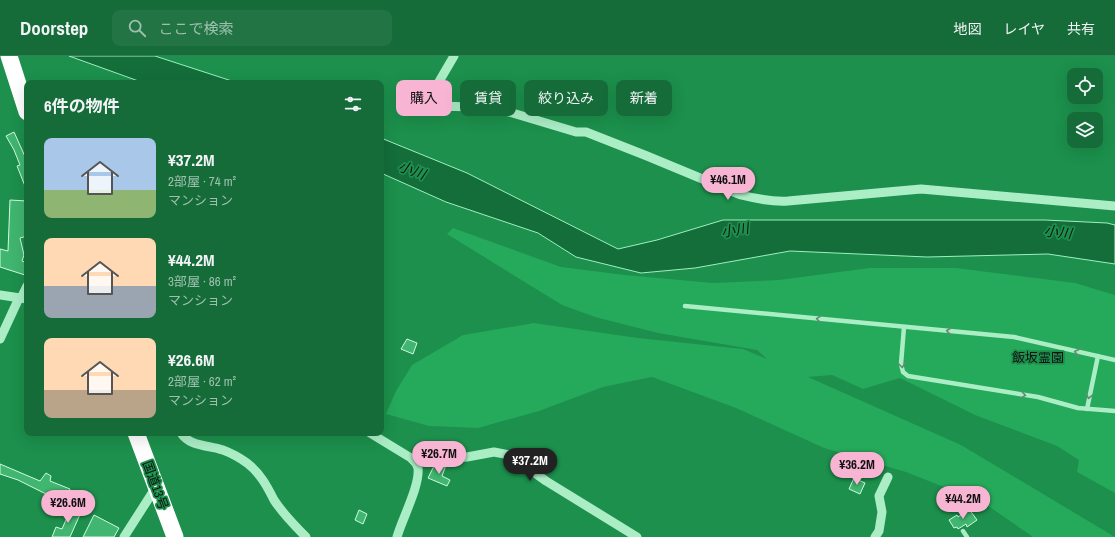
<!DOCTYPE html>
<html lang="ja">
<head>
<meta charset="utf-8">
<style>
	:root { --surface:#156c39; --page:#227444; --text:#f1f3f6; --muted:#9dc0ae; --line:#347f53; --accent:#f7b4d3 }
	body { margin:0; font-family:"Archivo Narrow","Noto Sans JP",sans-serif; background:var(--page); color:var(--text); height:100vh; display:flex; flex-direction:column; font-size:15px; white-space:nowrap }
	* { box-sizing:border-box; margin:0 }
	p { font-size:13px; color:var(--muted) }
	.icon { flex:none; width:22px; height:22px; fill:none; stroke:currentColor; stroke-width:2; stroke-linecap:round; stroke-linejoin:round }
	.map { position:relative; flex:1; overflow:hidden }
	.side { position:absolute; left:24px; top:24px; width:360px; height:356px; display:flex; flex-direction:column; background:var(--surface); border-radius:8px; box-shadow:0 4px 16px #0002 }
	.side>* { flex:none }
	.hud { position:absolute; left:396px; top:24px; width:380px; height:36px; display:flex; gap:8px }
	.fabs { position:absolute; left:1067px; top:12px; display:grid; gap:8px }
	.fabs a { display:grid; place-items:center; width:36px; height:36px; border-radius:8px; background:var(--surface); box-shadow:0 4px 16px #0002; font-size:20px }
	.price { position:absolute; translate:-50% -34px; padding:0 9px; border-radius:14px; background:var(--accent); color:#111; font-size:13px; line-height:26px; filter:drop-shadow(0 1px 2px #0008) }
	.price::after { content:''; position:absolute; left:50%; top:24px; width:12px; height:9px; margin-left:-6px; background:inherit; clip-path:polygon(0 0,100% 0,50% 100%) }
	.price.current { background:#222; color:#fff }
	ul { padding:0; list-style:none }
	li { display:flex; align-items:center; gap:12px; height:100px; padding:0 20px }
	li span { display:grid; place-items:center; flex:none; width:112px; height:80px; border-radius:8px; color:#555 }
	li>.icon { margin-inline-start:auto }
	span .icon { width:48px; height:48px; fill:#fffc; stroke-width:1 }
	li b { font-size:17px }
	h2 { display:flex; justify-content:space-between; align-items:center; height:48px; padding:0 20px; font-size:17px }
	.tag { padding:0 14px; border-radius:8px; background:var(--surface); box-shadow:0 4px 16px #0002; font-size:14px; line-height:36px }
	.tag.current { background:var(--accent); color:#111 }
	header { display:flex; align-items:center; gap:24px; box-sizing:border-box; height:56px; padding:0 20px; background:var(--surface); border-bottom:1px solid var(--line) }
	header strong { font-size:19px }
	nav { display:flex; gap:22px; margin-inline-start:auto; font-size:14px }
	.search { width:280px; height:36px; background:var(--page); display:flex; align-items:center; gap:10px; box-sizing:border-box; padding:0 14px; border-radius:8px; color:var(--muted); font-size:15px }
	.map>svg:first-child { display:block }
	.green { fill:#25a95a }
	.water { fill:#136e3a; stroke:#9ef0be }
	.building { fill:#40b670; stroke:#d1fae1 }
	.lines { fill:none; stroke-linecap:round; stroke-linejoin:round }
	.lane { stroke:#abeec6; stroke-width:4.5 }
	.street { stroke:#abeec6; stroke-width:9 }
	.highway { stroke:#fff; stroke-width:17 }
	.oneway { stroke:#668b75 }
	.labels { text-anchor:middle; stroke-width:3.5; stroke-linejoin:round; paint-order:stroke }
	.park-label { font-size:13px; fill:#111; stroke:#1c904c }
	.street-label { font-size:13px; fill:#111; stroke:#1c904c }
	.water-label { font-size:14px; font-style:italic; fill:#111; stroke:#1c904c }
</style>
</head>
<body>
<header>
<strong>Doorstep</strong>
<div class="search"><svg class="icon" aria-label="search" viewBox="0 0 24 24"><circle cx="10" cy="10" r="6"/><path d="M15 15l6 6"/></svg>ここで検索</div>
<nav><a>地図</a><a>レイヤ</a><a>共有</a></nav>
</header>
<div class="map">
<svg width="1115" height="481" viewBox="0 0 1115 481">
	<rect width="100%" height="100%" fill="#1c904c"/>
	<polygon class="green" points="453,172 561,211 625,219 713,227 779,224 869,212 956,212 1075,227 1115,239 1115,437 1077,416 1079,404 1057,390 975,359 900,322 863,333 832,319 808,321 961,389 1115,481 1033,481 984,447 906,416 824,392 736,352 652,321 603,331 539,355 478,372 429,370 386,358 396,335 412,309 463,279 534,267 638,282 743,293 767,303 757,294 658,277 595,261 562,249 447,178"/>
	<g class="water">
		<polygon points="69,0 155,0 238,27 144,27"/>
		<polygon points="381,82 467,117 618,193 657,184 723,164 1045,164 1107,167 1115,169 1115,208 1048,198 927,201 790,195 695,212 641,217 576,201 538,177 446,146 381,117"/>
	</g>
	<g class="building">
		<polygon points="14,76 27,105 27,135 17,110 20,109 14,94 6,80"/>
		<polygon points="10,144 27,145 27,180 20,182 24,199 22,205 27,207 25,219 0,211 0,193 8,195"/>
		<polygon points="407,283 417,287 413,298 401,293"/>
		<polygon points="0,408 40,425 46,417 51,420 50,425 70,433 64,451 50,447 52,441 18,424 0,418"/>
		<polygon points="435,408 446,409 442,420 450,424 447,430 428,422"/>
		<polygon points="854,422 865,427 860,438 849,433"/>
		<polygon points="72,450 82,454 70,481 52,481 56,471 62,473"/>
		<polygon points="969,453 977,464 967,471 966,468 958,473 957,471 954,472 949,464 957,459 958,461"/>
		<polygon points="359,454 367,458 363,468 355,464"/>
		<polygon points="94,459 119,472 114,481 83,481"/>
	</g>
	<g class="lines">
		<g class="lane">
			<polyline points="685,250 1014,281 1115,304"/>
			<polyline points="904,271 901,308 903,316 908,320 1038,341 1078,352 1115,355"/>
			<polyline points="1087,353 1098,300"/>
			<polyline points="963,475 967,481"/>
		</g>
		<g class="street">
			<path d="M454 0 430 41 431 48 435 50 475 51 506 55 576 76H586L647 100 741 139C757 143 772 146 788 145L921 133 1115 150"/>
			<polyline points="0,239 27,243"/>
			<polyline points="21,242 27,230"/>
			<polyline points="0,283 19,242"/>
			<path d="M181 377C190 391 209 389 223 394 231 397 240 402 247 407 260 417 267 430 274 444 283 458 295 470 306 481"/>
			<path d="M370 377 411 402C414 405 417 407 418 412 420 430 402 463 397 481"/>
			<polyline points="413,404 421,401 445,403 467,401 494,396 510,399 546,425 637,481"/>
			<polyline points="124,481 156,431"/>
			<polyline points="875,481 879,475 882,456 879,440 888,421"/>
		</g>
		<g class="highway">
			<polyline points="9,0 27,56"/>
			<polyline points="136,377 175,481"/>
		</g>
	</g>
	<defs><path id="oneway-chevron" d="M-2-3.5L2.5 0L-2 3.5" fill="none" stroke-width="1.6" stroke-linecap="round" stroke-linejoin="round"/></defs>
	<g class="oneway">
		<use href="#oneway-chevron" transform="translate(819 263) rotate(-175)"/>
		<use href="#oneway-chevron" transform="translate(949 275) rotate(-174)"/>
		<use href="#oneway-chevron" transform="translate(1077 296) rotate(-167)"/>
		<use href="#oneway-chevron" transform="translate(902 309) rotate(83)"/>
		<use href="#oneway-chevron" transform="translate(1023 339) rotate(9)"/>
		<use href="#oneway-chevron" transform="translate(1089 340) rotate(102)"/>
	</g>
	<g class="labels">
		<g class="park-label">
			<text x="1038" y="306">飯坂霊園</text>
		</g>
		<g class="street-label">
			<text transform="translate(156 429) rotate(70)" y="5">国道13号</text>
		</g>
		<g class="water-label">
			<text transform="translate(412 114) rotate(20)" y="5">小川</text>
			<text transform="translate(735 174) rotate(-10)" y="5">小川</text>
			<text transform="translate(1058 176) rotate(6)" y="5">小川</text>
		</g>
	</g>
</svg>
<div class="fabs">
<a><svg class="icon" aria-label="locate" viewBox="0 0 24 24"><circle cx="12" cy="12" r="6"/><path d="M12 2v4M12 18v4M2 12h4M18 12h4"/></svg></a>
<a><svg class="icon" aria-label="layers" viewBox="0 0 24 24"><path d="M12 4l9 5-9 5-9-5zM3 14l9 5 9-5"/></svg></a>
</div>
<b class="price" style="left:728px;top:145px">¥46.1M</b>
<b class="price" style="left:439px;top:419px">¥26.7M</b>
<b class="price current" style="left:530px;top:426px">¥37.2M</b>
<b class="price" style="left:857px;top:430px">¥36.2M</b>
<b class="price" style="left:963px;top:464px">¥44.2M</b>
<b class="price" style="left:68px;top:468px">¥26.6M</b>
<div class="hud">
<a class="tag current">購入</a>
<a class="tag">賃貸</a>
<a class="tag">絞り込み</a>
<a class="tag">新着</a>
</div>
<section class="side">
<h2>6件の物件<svg class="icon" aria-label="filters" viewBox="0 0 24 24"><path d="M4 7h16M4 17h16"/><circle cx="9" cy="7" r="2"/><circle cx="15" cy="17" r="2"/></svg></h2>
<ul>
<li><span style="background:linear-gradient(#a9c7e8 65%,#8fb573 0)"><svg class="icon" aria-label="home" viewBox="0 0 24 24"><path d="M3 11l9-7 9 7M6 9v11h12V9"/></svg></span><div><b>¥37.2M</b><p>2部屋 · 74 m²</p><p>マンション</p></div></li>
<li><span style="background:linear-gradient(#ffd9b3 60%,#9aa5b1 0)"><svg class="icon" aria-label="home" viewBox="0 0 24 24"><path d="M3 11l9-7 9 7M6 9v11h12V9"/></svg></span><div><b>¥44.2M</b><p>3部屋 · 86 m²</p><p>マンション</p></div></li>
<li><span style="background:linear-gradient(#ffd9b3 65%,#b9a48a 0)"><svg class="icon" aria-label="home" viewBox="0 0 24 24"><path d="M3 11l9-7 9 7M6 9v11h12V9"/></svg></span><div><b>¥26.6M</b><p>2部屋 · 62 m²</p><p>マンション</p></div></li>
</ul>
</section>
</div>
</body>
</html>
